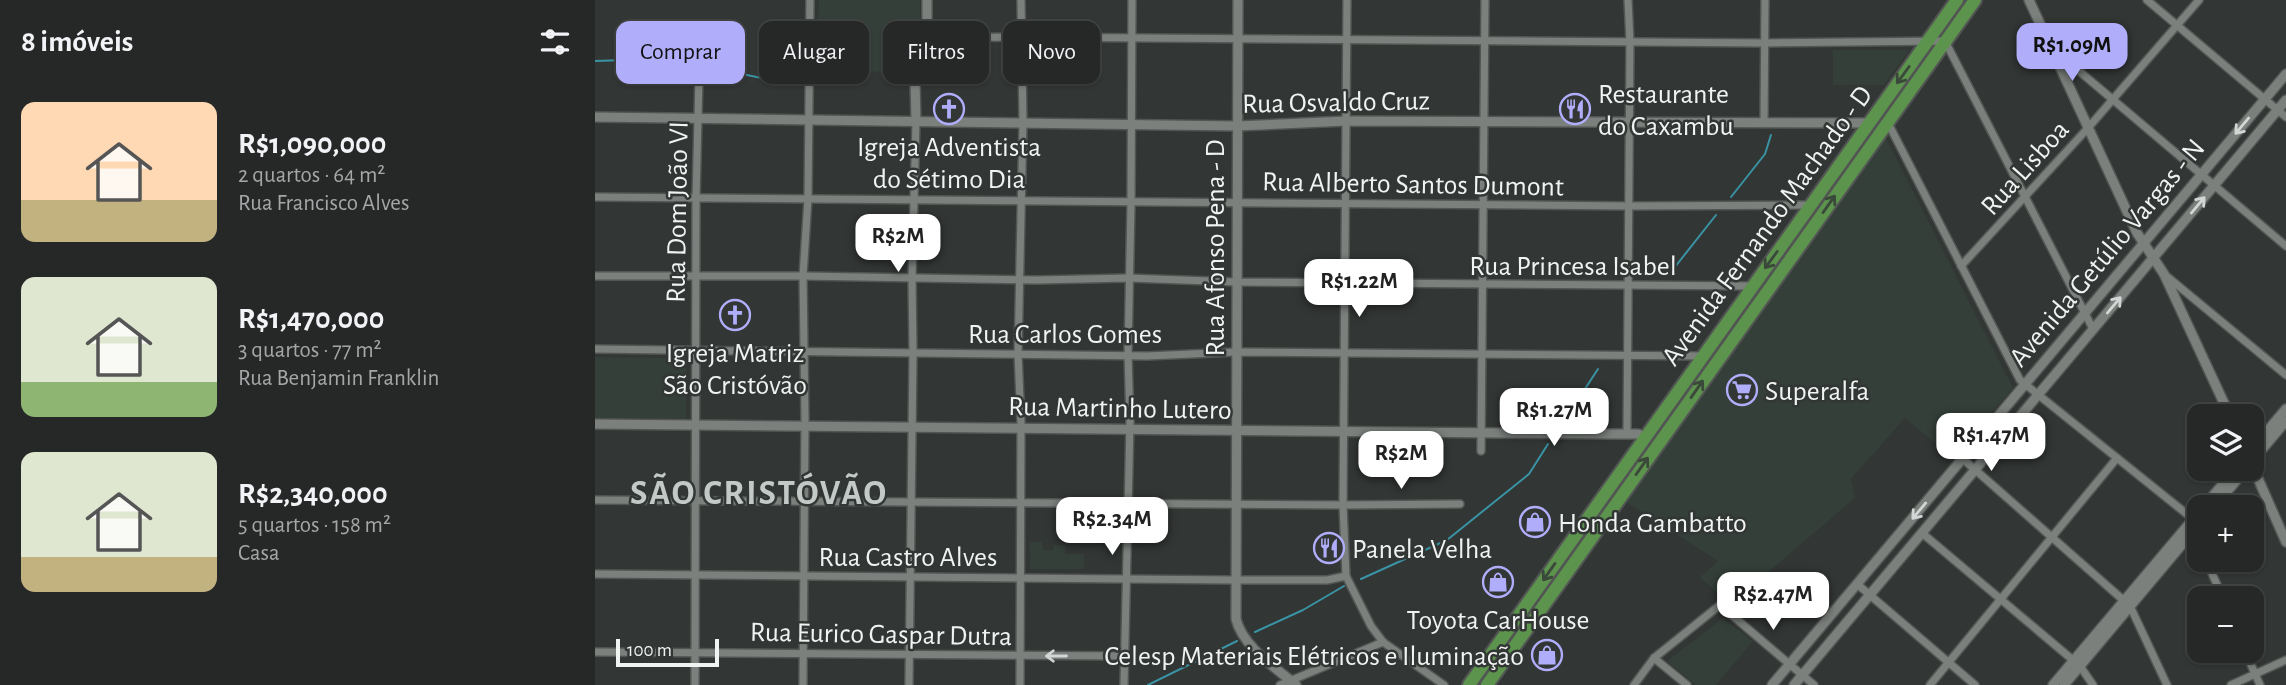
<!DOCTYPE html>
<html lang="pt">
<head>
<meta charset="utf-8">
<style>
	:root { --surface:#262827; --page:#2e302f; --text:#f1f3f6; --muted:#a4a6a7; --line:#424444; --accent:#b0aefa }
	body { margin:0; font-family:"Alegreya Sans",sans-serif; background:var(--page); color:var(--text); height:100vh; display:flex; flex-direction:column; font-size:26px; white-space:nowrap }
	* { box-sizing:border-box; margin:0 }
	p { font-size:23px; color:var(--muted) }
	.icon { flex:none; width:38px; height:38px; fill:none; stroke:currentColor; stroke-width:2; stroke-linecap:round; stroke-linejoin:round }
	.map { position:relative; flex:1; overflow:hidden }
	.side { display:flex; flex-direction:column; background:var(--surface); width:595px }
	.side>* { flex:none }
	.banner { position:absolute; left:21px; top:21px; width:665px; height:63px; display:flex; gap:14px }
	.buttons { position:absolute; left:1592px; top:404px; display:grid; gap:14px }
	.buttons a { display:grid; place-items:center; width:77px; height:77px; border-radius:14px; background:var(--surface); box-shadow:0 2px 5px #0004,0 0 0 2px var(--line); font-size:35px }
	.scale { position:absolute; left:21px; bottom:18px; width:103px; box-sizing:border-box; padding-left:7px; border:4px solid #f0f3f1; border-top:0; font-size:19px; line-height:24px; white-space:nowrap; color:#f0f3f1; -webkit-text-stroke:5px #323634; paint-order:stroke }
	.price { position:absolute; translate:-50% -60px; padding:0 16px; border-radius:14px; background:#fff; color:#222; font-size:23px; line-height:46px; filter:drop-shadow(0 2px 4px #0008) }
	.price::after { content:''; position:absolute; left:50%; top:42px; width:21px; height:16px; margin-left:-10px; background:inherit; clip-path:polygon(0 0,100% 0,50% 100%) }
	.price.on { background:var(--accent); color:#111 }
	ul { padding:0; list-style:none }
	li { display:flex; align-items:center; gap:21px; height:175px; padding:0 21px }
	li span { display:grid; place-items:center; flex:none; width:196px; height:140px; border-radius:14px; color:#555 }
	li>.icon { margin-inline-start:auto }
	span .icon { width:84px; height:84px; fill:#fffc; stroke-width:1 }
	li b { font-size:30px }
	h2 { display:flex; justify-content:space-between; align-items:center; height:84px; padding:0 21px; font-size:30px }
	.tag { padding:0 24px; border-radius:14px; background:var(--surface); box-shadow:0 2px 5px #0004,0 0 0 2px var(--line); font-size:24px; line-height:63px }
	.tag.on { background:var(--accent); color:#111 }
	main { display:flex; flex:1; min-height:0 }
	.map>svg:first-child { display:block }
	.built { fill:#343f39 }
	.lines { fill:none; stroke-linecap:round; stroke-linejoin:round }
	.stream { stroke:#3a93a4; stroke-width:2 }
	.minor-casing { stroke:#525553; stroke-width:10 }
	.tertiary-casing { stroke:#525553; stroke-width:12 }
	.primary-casing { stroke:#525553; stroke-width:16 }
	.minor { stroke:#7b807d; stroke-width:7 }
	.tertiary { stroke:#7b807d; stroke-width:9 }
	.primary { stroke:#5c934d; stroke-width:12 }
	.oneway { stroke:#3a4939 }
	.oneway2 { stroke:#d3d6d4 }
	.labels { text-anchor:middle; stroke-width:5; stroke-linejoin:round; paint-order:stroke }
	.poi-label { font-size:28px; fill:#f0f3f1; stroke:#323634; text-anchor:start }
	.street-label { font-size:28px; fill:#f0f3f1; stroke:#323634 }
	.district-label { font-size:35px; font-weight:bold; letter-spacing:2px; fill:#c3c9c6; stroke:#323634 }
</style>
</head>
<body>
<main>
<section class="side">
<h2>8 imóveis<svg class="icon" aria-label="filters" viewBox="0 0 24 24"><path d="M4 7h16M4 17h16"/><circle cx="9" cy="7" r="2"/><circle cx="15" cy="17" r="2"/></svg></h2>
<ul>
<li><span style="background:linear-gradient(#ffd9b3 70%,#c2b280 0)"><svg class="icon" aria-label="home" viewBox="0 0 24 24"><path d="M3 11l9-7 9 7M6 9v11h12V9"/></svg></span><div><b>R$1,090,000</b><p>2 quartos · 64 m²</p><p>Rua Francisco Alves</p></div></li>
<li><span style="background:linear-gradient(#dfe7d0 75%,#8fb573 0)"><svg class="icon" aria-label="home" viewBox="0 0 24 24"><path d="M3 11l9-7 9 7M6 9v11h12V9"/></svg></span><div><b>R$1,470,000</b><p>3 quartos · 77 m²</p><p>Rua Benjamin Franklin</p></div></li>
<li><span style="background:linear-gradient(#dfe7d0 75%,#c2b280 0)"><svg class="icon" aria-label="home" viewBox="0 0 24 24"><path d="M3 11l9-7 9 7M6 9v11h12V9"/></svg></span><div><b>R$2,340,000</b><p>5 quartos · 158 m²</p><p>Casa</p></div></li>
</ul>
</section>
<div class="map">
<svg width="1691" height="685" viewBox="0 0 1691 685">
	<rect width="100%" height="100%" fill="#323634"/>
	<g class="built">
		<polygon points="224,0 325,0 325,30 316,72 221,71"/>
		<polygon points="1238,50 1314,50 1289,85 1238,85"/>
		<polygon points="1290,136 1418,388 1358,458 1310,418 1256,479 1260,498 1135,605 1105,577 1123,561 1031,502"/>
		<polygon points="0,357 91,358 91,419 0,418"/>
		<polygon points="435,542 447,542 448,550 458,550 459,545 470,545 470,554 489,554 489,569 435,569"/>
		<polygon points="1128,618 1158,641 1121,685 1101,685 1072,661"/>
	</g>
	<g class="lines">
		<g class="stream">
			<polyline points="0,61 31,60 59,66 99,69"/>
			<polyline points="110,70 142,73 177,80"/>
			<polyline points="1136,197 1170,154 1176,135"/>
			<polyline points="1076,272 1121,215"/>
			<polyline points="973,415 1003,369"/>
			<polyline points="766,579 852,540 934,474 953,444"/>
			<polyline points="660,632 708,610 749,586"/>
			<polyline points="553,685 642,641"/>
		</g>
		<g class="minor-casing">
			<g id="minor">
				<polyline points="752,0 748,505 751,576 776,626 788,642 849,685"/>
				<polyline points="1552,0 1691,117"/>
				<polyline points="330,38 426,37 1170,43 1350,41 1498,329"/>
				<polyline points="1458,49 1691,246"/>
				<polyline points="1169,123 1170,0"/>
				<polyline points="1293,123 1425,380 1598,519 1599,530 1605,544"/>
				<polyline points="0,197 1034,206 1215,205"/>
				<polyline points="1366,266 1493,128 1604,0"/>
				<polyline points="1569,274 1691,375"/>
				<polyline points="0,276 208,276 442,280 533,278 642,282 1157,286"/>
				<polyline points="0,349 552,356 641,352 1107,356"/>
				<polyline points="1032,434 1035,42 1033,0"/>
				<polyline points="886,451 890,0"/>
				<polyline points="1368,459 1535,606 1572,685"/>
				<polyline points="0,500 748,505 865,504"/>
				<polyline points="1327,533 1485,666 1498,685"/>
				<polyline points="1611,560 1628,598"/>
				<polyline points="0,574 640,580 732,580 751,576"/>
				<polyline points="1262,584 1380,685"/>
				<polyline points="1650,651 1665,685"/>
				<polyline points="0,652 530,656"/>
				<polyline points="1059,658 1092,685"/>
				<polyline points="100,685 101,199 104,76"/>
				<polyline points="208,685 210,420 208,276 213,199 215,0"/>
				<polyline points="314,685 318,353 317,278 321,121"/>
				<polyline points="425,685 426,423 423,354 428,122 426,0"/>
				<polyline points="529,685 535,422 533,354 536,203 537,0"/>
				<polyline points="685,685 788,642"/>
				<polyline points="1039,685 1059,658 1125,605 1219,685"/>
				<polyline points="1335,685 1522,458"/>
				<polyline points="1636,685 1691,660"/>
			</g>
		</g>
		<g class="tertiary-casing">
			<g id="tertiary">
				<path d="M643 0 641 619C648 647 680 667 701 685"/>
				<polyline points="1434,0 1542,233 1569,274 1635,416"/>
				<polyline points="0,117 642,126 751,121 1274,123"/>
				<polyline points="321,121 320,81 327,56 332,26 332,0"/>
				<polyline points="0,424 1018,434 1043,434 1050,437"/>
				<polyline points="1657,449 1691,409"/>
				<polyline points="1657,461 1691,421"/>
				<polyline points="1657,465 1691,542"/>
				<polyline points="1608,508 1640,469"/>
				<polyline points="1618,508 1651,469"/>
				<polyline points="1177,685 1691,74"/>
				<polyline points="1199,685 1691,100"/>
				<polyline points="1458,685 1605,511"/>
				<polyline points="1469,685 1605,523"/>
			</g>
		</g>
		<g class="primary-casing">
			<g id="primary">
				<polyline points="874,685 1362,0"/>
				<polyline points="892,685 1380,0"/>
			</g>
		</g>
		<use href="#minor" class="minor"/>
		<use href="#tertiary" class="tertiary"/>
		<use href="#primary" class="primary"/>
	</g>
	<defs><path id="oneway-shaft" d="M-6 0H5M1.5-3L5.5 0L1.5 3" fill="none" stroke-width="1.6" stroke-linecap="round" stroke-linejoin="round" transform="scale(1.75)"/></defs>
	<g class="oneway">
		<use href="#oneway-shaft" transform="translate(1308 75) rotate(126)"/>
		<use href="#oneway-shaft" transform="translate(1234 204) rotate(-55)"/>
		<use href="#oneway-shaft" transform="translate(1176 260) rotate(126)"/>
		<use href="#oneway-shaft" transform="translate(1102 389) rotate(-55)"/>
		<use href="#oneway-shaft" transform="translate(1047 466) rotate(-55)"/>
		<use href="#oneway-shaft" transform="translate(954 572) rotate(125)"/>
	</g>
	<g class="oneway2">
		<use href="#oneway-shaft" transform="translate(1647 126) rotate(130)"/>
		<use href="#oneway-shaft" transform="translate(1603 205) rotate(-50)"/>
		<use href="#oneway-shaft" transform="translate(1519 305) rotate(-50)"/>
		<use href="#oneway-shaft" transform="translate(1324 511) rotate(130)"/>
		<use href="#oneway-shaft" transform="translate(461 656) rotate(-180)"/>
	</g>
	<defs>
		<g id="church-ring" transform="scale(1.575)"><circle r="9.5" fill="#323634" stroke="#b0aefa" stroke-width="1.5"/><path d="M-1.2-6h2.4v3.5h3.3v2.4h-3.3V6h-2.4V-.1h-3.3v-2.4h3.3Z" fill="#b0aefa"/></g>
		<g id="restaurant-ring" transform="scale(1.575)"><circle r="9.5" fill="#323634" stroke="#b0aefa" stroke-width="1.5"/><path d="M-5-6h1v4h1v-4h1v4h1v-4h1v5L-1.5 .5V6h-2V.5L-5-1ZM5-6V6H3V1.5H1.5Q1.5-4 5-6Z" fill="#b0aefa"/></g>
		<g id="supermarket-ring" transform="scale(1.575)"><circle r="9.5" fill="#323634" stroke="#b0aefa" stroke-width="1.5"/><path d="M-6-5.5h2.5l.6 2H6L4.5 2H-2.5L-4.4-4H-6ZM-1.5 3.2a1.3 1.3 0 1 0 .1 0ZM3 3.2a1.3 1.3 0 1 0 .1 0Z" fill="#b0aefa"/></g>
		<g id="shop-ring" transform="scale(1.575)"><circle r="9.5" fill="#323634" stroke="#b0aefa" stroke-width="1.5"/><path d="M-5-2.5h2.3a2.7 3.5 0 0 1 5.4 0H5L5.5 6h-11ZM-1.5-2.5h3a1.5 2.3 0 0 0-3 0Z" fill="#b0aefa"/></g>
	</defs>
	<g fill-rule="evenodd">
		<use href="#church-ring" x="354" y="109"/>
		<use href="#restaurant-ring" x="980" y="109"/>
		<use href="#church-ring" x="140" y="315"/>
		<use href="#supermarket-ring" x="1147" y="390"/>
		<use href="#shop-ring" x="940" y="522"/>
		<use href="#restaurant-ring" x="734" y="548"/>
		<use href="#shop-ring" x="903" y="582"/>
		<use href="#shop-ring" x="952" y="655"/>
	</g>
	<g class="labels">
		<g class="poi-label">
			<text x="1003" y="103">Restaurante<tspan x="1003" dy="32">do Caxambu</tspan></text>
			<text x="354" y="156" text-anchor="middle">Igreja Adventista<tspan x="354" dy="32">do Sétimo Dia</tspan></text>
			<text x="140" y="362" text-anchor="middle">Igreja Matriz<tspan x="140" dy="32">São Cristóvão</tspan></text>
			<text x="1170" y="400">Superalfa</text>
			<text x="963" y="532">Honda Gambatto</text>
			<text x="757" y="558">Panela Velha</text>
			<text x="903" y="629" text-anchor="middle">Toyota CarHouse</text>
			<text x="929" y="665" text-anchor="end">Celesp Materiais Elétricos e Iluminação</text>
		</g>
		<g class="street-label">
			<text transform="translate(741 101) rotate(-1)" y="10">Rua Osvaldo Cruz</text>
			<text transform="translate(1429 167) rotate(-48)" y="10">Rua Lisboa</text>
			<text transform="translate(818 183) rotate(1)" y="10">Rua Alberto Santos Dumont</text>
			<text transform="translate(81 212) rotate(-89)" y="10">Rua Dom João VI</text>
			<text transform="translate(1171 225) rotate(-54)" y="10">Avenida Fernando Machado - D</text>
			<text transform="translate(619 248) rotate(-90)" y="10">Rua Afonso Pena - D</text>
			<text transform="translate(1511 252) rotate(-50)" y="10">Avenida Getúlio Vargas - N</text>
			<text x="978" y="275">Rua Princesa Isabel</text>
			<text x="470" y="343">Rua Carlos Gomes</text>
			<text transform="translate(525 407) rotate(1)" y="10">Rua Martinho Lutero</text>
			<text x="313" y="566">Rua Castro Alves</text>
			<text transform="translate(286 633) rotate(1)" y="10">Rua Eurico Gaspar Dutra</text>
		</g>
		<g class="district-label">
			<text x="164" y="504">SÃO CRISTÓVÃO</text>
		</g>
	</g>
</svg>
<div class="buttons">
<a><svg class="icon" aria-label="layers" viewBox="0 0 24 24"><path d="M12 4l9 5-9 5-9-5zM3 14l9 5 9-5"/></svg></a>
<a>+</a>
<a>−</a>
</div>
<div class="scale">100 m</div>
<b class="price on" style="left:1477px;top:83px">R$1.09M</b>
<b class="price" style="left:303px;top:274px">R$2M</b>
<b class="price" style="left:764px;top:319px">R$1.22M</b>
<b class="price" style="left:959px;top:448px">R$1.27M</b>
<b class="price" style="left:1396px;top:473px">R$1.47M</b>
<b class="price" style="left:806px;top:491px">R$2M</b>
<b class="price" style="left:517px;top:557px">R$2.34M</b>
<b class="price" style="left:1178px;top:632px">R$2.47M</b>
<div class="banner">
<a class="tag on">Comprar</a>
<a class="tag">Alugar</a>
<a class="tag">Filtros</a>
<a class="tag">Novo</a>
</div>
</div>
</main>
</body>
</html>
